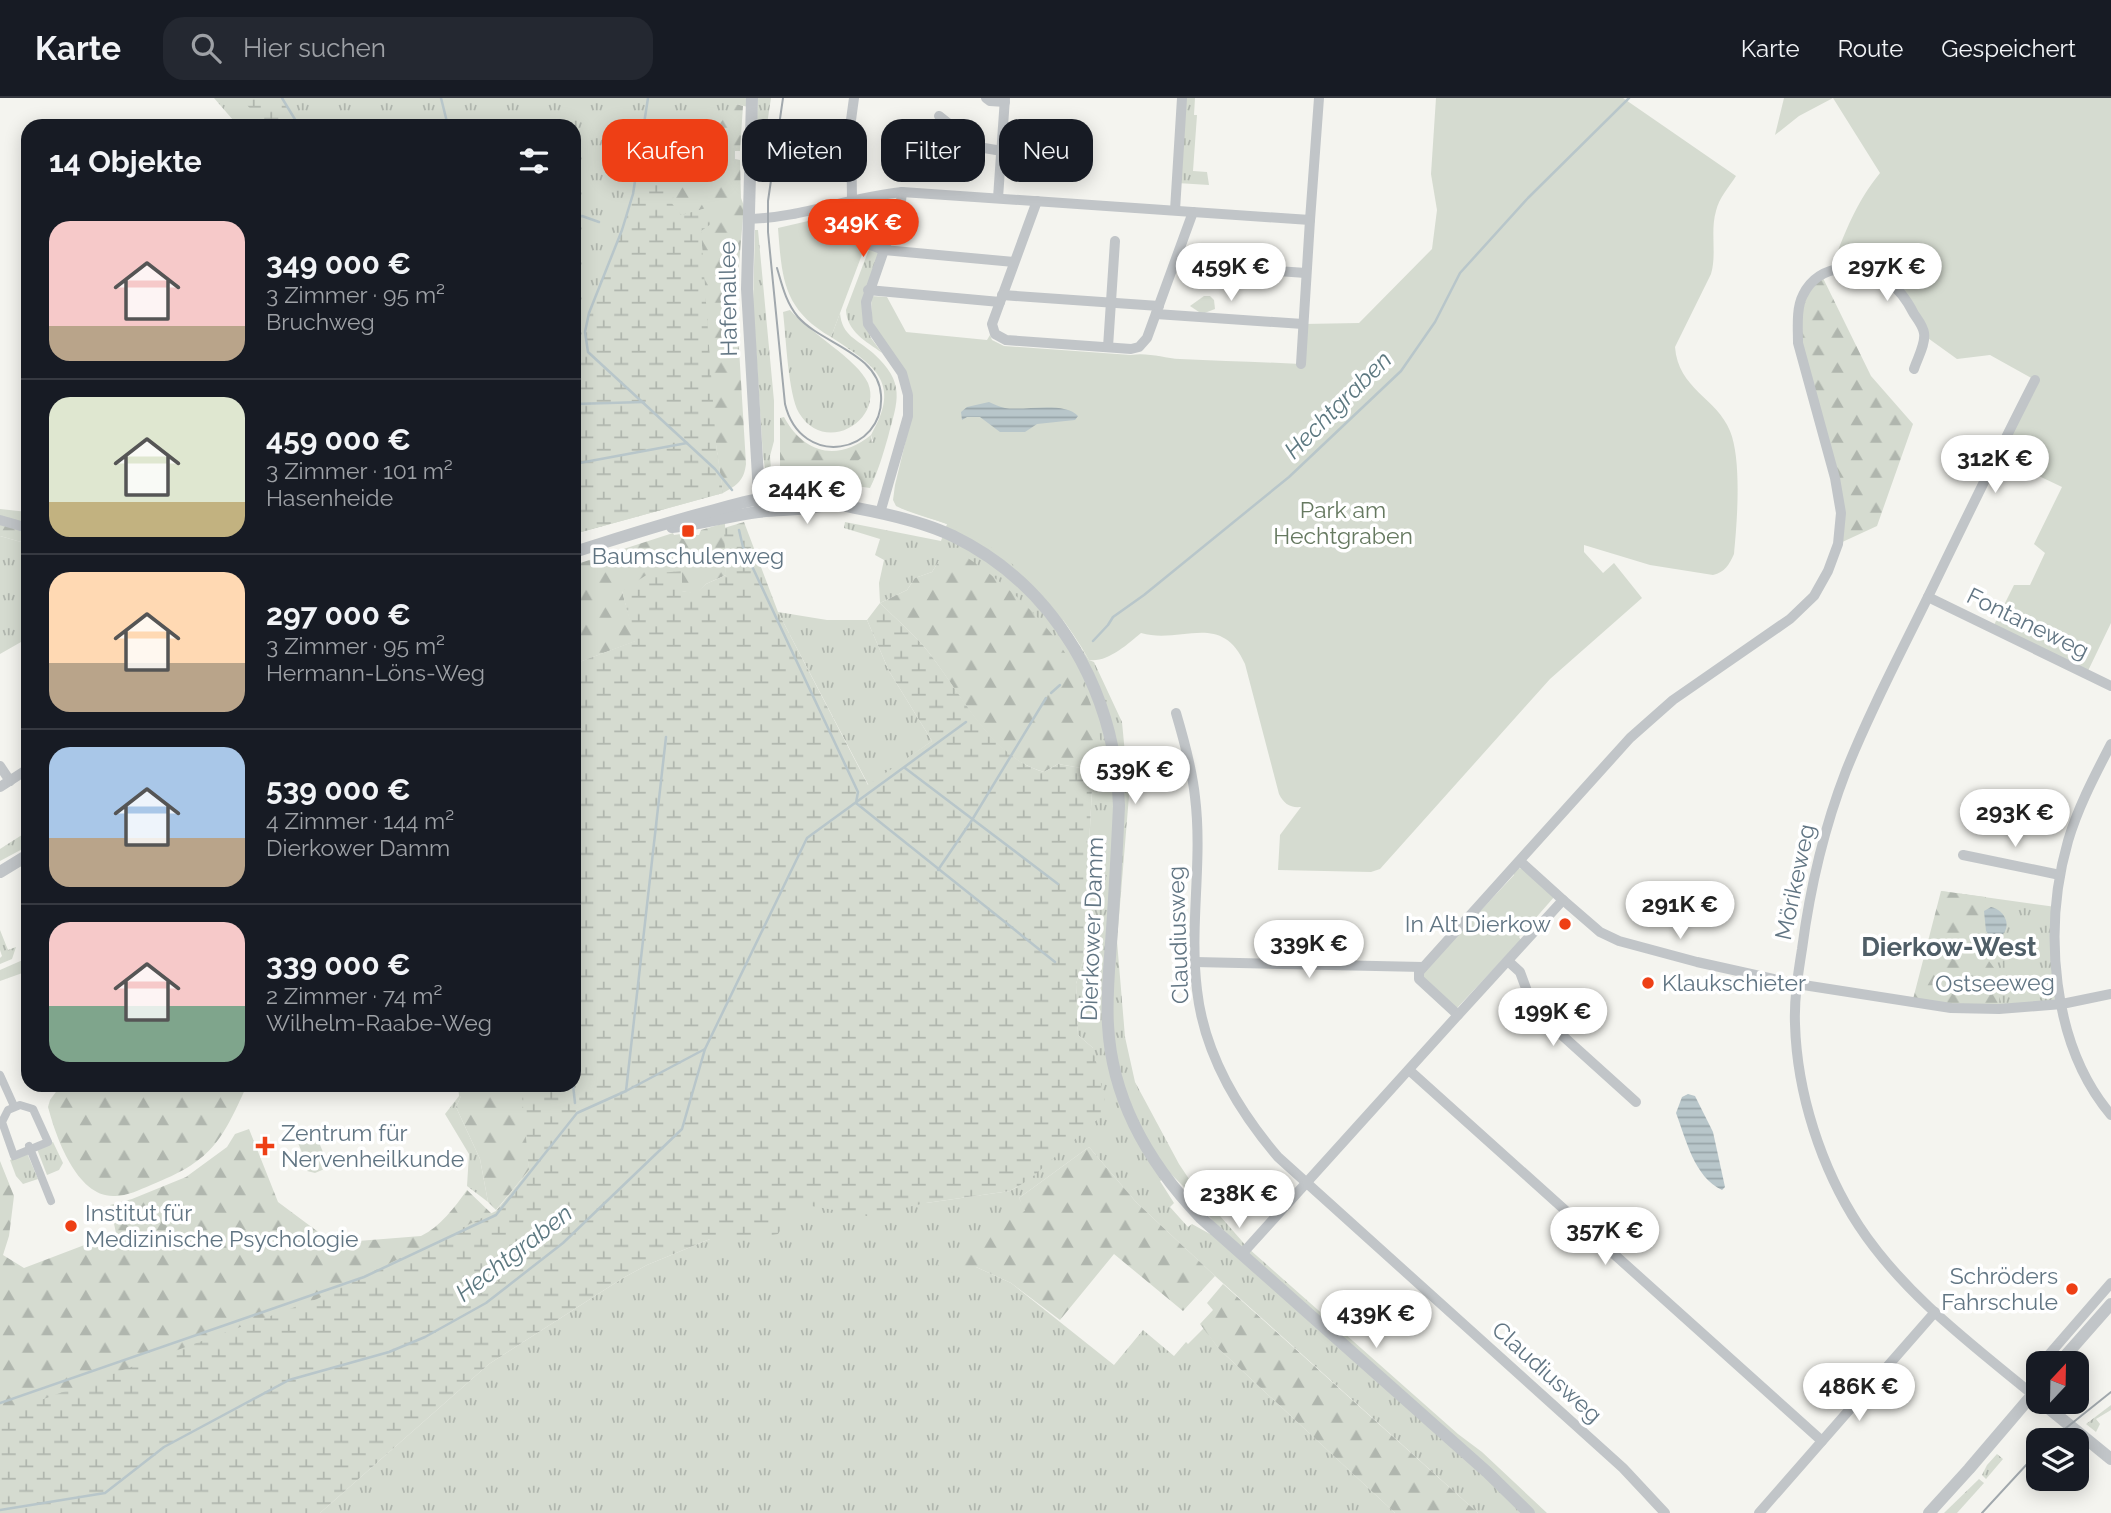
<!DOCTYPE html>
<html lang="de">
<head>
<meta charset="utf-8">
<style>
	:root { --surface:#171b24; --page:#242831; --text:#f1f3f6; --muted:#9ea1a6; --line:#363941; --accent:#ee3f15 }
	body { margin:0; font-family:Raleway,sans-serif; background:var(--page); color:var(--text); height:100vh; display:flex; flex-direction:column; font-size:26px; white-space:nowrap }
	* { box-sizing:border-box; margin:0 }
	p { font-size:23px; color:var(--muted) }
	.icon { flex:none; width:38px; height:38px; fill:none; stroke:currentColor; stroke-width:2; stroke-linecap:round; stroke-linejoin:round }
	.map { position:relative; flex:1; overflow:hidden }
	.panel { position:absolute; left:21px; top:21px; width:560px; height:973px; display:flex; flex-direction:column; background:var(--surface); border-radius:21px; box-shadow:0 4px 18px #0003 }
	.panel>* { flex:none }
	.banner { position:absolute; left:602px; top:21px; width:665px; height:63px; display:flex; gap:14px }
	.needle { width:46px; rotate:22deg }
	.controls { position:absolute; left:2026px; top:1253px; display:grid; gap:14px }
	.controls a { display:grid; place-items:center; width:63px; height:63px; border-radius:14px; background:var(--surface); box-shadow:0 4px 18px #0003; font-size:35px }
	.price { position:absolute; translate:-50% -60px; padding:0 16px; border-radius:24px; background:#fff; color:#222; font-size:23px; line-height:46px; filter:drop-shadow(0 2px 4px #0008) }
	.price::after { content:''; position:absolute; left:50%; top:42px; width:21px; height:16px; margin-left:-10px; background:inherit; clip-path:polygon(0 0,100% 0,50% 100%) }
	.price.current { background:var(--accent); color:#fff }
	ul { padding:0; list-style:none }
	li { display:flex; align-items:center; gap:21px; height:175px; padding:0 28px }
	li+li { border-top:2px solid var(--line) }
	li span { display:grid; place-items:center; flex:none; width:196px; height:140px; border-radius:21px; color:#555 }
	li>.icon { margin-inline-start:auto }
	span .icon { width:84px; height:84px; fill:#fffc; stroke-width:1 }
	li b { font-size:30px }
	h2 { display:flex; justify-content:space-between; align-items:center; height:84px; padding:0 28px; font-size:30px }
	.tag { padding:0 24px; border-radius:21px; background:var(--surface); box-shadow:0 4px 18px #0003; font-size:24px; line-height:63px }
	.tag.current { background:var(--accent); color:#fff }
	header { display:flex; align-items:center; gap:42px; box-sizing:border-box; height:98px; padding:0 35px; background:var(--surface); border-bottom:2px solid var(--line) }
	header strong { font-size:33px }
	nav { display:flex; gap:38px; margin-inline-start:auto; font-size:24px }
	.search { width:490px; height:63px; background:var(--page); display:flex; align-items:center; gap:18px; box-sizing:border-box; padding:0 24px; border-radius:21px; color:var(--muted); font-size:26px }
	.map>svg:first-child { display:block }
	.grass { fill:url(#grass-tufts); fill-rule:evenodd }
	.forest { fill:url(#forest-firs) }
	.wetland { fill:url(#wetland-marsh) }
	.green { fill:#d5dbd0 }
	.water { fill:url(#water-rules) }
	.lines { fill:none; stroke-linecap:round; stroke-linejoin:round }
	.stream { stroke:#b8c6ca; stroke-width:2.5 }
	.pedestrian { stroke:#c1c5c8; stroke-width:8 }
	.minor { stroke:#c1c5c8; stroke-width:10 }
	.tertiary { stroke:#c1c5c8; stroke-width:12 }
	.tram { stroke:#a1a8ad; stroke-width:2 }
	.poi-dot { fill:#ee3f15; stroke:#fff; stroke-width:2.5 }
	.labels { text-anchor:middle; stroke-width:7; stroke-linejoin:round; paint-order:stroke }
	.street-label { font-size:23px; fill:#617583; stroke:#fff }
	.park-label { font-size:23px; fill:#667960; stroke:#fff }
	.poi-label { font-size:23px; fill:#617583; stroke:#fff; text-anchor:start }
	.water-label { font-size:24px; font-style:italic; fill:#5c7880; stroke:#fff }
	.quarter-label { font-size:26px; font-weight:bold; fill:#4f5e67; stroke:#fff }
</style>
</head>
<body>
<header>
<strong>Karte</strong>
<div class="search"><svg class="icon" aria-label="search" viewBox="0 0 24 24"><circle cx="10" cy="10" r="6"/><path d="M15 15l6 6"/></svg>Hier suchen</div>
<nav><a>Karte</a><a>Route</a><a>Gespeichert</a></nav>
</header>
<div class="map">
<svg width="2111" height="1415" viewBox="0 0 2111 1415">
	<defs>
		<pattern id="grass-tufts" width="24" height="20" patternUnits="userSpaceOnUse" patternTransform="scale(1.75)"><rect width="24" height="20" fill="#d5dbd0"/><path d="M3 7l-1-3M5 7V3M7 7l1-3M15 17l-1-3M17 17v-4M19 17l1-3" fill="none" stroke="#b0b6ae"/></pattern>
		<pattern id="forest-firs" width="22" height="20" patternUnits="userSpaceOnUse" patternTransform="scale(1.75)"><rect width="22" height="20" fill="#d5dbd0"/><path d="M5 1l3.5 6h-7zM16 11l3.5 6h-7z" fill="#b0b6ae"/></pattern>
		<pattern id="wetland-marsh" width="20" height="14" patternUnits="userSpaceOnUse" patternTransform="scale(1.75)"><rect width="20" height="14" fill="#d5dbd0"/><path d="M1 5h8M5 5V1M11 12h8M15 12V8" fill="none" stroke="#b0b6ae"/></pattern>
		<pattern id="water-rules" width="6" height="5" patternUnits="userSpaceOnUse" patternTransform="scale(1.75)"><rect width="6" height="5" fill="#b8c6ca"/><path d="M0 2.5h6" fill="none" stroke="#99a5a9"/></pattern>
	</defs>
	<rect width="100%" height="100%" fill="#f4f4ef"/>
	<g class="grass">
		<polygon points="214,0 748,0 748,9 736,6 716,347 723,395 574,436 574,28 235,28 233,22"/>
		<polygon points="758,0 771,0 760,73 760,40 756,39"/>
		<polygon points="1182,0 1195,0 1194,17 1197,17 1193,73 1207,74 1209,87 1177,85"/>
		<path d="M893 104 895 108 865 227 871 240 882 255C866 243 847 234 846 212L886 106Z"/>
		<polygon points="755,132 758,132 774,303 774,343 770,358 771,371 765,371 763,358 753,206"/>
		<path d="M790 212C809 234 858 262 868 285 883 322 825 358 799 315 788 296 786 238 783 214Z"/>
		<path d="M840 215C842 238 857 241 873 255 906 285 898 302 888 339 883 356 878 374 870 390L830 384 781 386 780 368 833 375 873 343 871 337C903 283 873 267 831 239Z"/>
		<path d="M955 396 1066 520 1063 522 1089 562 1094 564 1122 624 1129 698 1117 843 1125 939 1135 984 1179 1066 1193 1087 1248 1150 1458 1336 1482 1354 1547 1415H1478L1215 1178 1136 1104 1089 1049 1019 1100 1026 1113 976 1169 1011 1185 1114 1267 1143 1232 1174 1258 1186 1244 1188 1246 1204 1230 1219 1251 1395 1415H320L489 1266 623 1180 647 1167 710 1141 697 1076 926 1105 1010 1093 1017 1089 1093 950 1078 937 1076 886 1083 862 1093 672 1101 668 939 463 932 474 915 480 907 492 880 505 879 485 884 462 875 457 880 441 844 430 845 424 941 443 947 426 901 410ZM1171 1076 1185 1090 1188 1089 1212 1115 1209 1118 1218 1129 1210 1136 1192 1126 1188 1129 1170 1109 1174 1105 1160 1083Z"/>
		<polygon points="0,438 28,446 28,540 0,556"/>
		<polygon points="778,514 827,522 867,522 889,573 932,643 869,688"/>
		<polygon points="28,733 28,748 0,763 0,751"/>
		<polygon points="1941,793 2056,809 2062,906 1999,911"/>
		<polygon points="0,832 8,852 16,849 12,861 0,866 0,860 2,858 0,852"/>
		<polygon points="25,861 28,873 0,883 0,872"/>
		<polygon points="458,987 461,987 461,998 456,1009 480,1061 488,1104 467,1088 469,1056 445,1016 459,998"/>
		<polygon points="53,1044 63,1065 59,1072 47,1077 37,1051"/>
		<polygon points="27,1055 38,1081 23,1086 16,1078 10,1062"/>
		<polygon points="2111,1307 2111,1312 2096,1321 2100,1326 2096,1334 2086,1326"/>
		<polygon points="1997,1356 2003,1361 1986,1381 1982,1377 1987,1367"/>
		<polygon points="1979,1381 1984,1385 1957,1415 1944,1415"/>
	</g>
	<g class="forest">
		<path d="M736 6 743 8 740 53H735V61L740 62 741 100 744 108 736 201 746 366C744 382 738 387 723 395L716 347 701 133 718 120 710 109 681 117 670 103 708 60C708 38 722 22 736 6Z"/>
		<polygon points="1821,176 1871,278 1913,326 1877,428 1838,446 1841,415 1798,245 1803,197"/>
		<path d="M784 319C804 356 838 364 871 337L872 347C847 384 818 374 780 368V320Z"/>
		<polygon points="0,411 28,414 28,446 0,438"/>
		<polygon points="725,425 726,477 706,486 696,496 682,493 622,493 636,543 574,566 574,467 673,435 674,437 694,434 695,437 699,437 701,432"/>
		<path d="M959 454C1037 506 1095 570 1104 667L1093 672 1058 666 1044 674C989 659 960 593 926 551 912 534 895 520 880 505L907 492 915 480 932 474 939 463Z"/>
		<polygon points="1941,793 1986,799 1986,833 1978,848 2000,878 1999,911 1912,905"/>
		<path d="M61 987H247C221 1045 211 1063 151 1087 139 1092 127 1098 115 1098 77 1100 56 1039 48 1009L50 1002Z"/>
		<polygon points="461,987 525,987 529,1072 496,1112 488,1104 480,1061 456,1009 461,998"/>
		<path d="M249 1031 278 1104 333 1145 421 1138C441 1128 454 1110 467 1092L492 1116 313 1204 0 1319V1063L14 1098 9 1138 3 1157 24 1170 116 1135 110 1107 132 1101 186 1079 227 1049 235 1036Z"/>
		<polygon points="1089,1049 1136,1104 1215,1178 1183,1213 1114,1156 1060,1222 1011,1185 976,1169 935,1178 935,1170 966,1144 983,1147 996,1121 1025,1113 1019,1100"/>
		<polygon points="1223,1186 1478,1415 1395,1415 1219,1251 1200,1226 1213,1212 1207,1205"/>
	</g>
	<g class="wetland">
		<polygon points="241,0 282,0 299,28 265,28"/>
		<polygon points="702,21 708,45 708,60 670,103 681,117 711,109 718,121 701,133 716,347 723,395 574,436 574,258 588,254 585,234 589,215 622,132 633,96 641,40 659,54 683,56 697,46"/>
		<path d="M744 424 778 514 868 687 932 643 889 573 867 522 880 505C895 520 912 534 926 551 959 591 991 660 1044 674L1058 666 1093 672 1083 862 1076 886 1078 937 1093 950 1107 1013 1030 1081 1010 1093 926 1105 867 1118 806 1107 794 1112 778 1136 768 1138H723L710 1141 647 1167 623 1180 489 1266 320 1415H0V1317L317 1201 496 1113 529 1072 521 987H574V566L635 543 622 493 648 476 682 473V493L696 495 706 486 726 477 724 430Z"/>
	</g>
	<g class="green">
		<path d="M1436 0H1623L1736 78C1729 89 1719 100 1716 113 1710 133 1717 156 1711 176L1675 249C1678 291 1717 300 1730 333 1742 362 1737 425 1734 456 1729 467 1725 474 1713 477L1650 467 1584 447V454L1603 475 1614 465 1642 500 1550 581 1380 771 1371 774 1278 772 1280 737 1301 709C1290 710 1284 706 1279 696L1245 566C1221 512 1181 547 1141 535 1128 546 1107 565 1089 562 1058 508 1015 457 957 430 939 422 911 416 896 408L893 402 895 387 910 325 913 297 872 223 871 198 887 199 906 234 987 242 990 237 992 242 1004 248 1131 257C1147 254 1164 260 1180 261 1220 263 1261 264 1301 266L1303 226 1359 225 1432 151 1437 112 1431 76Z"/>
		<path d="M1784 0H2111V525L2086 577 1992 531 2014 487H2030L2045 455 2034 446 2062 389 1997 358 2035 282 1990 257 1957 261 1925 238 1890 185 1834 168 1833 165C1847 130 1856 105 1880 75L1833 0 1799 18 1775 37Z"/>
		<path d="M881 106 831 239C783 211 782 181 778 130Z"/>
		<polygon points="1204,198 1210,198 1214,202 1215,211 1202,216 1190,208"/>
		<polygon points="1518,770 1525,771 1555,798 1519,839 1521,842 1457,910 1424,881 1423,874 1514,777 1513,774"/>
		<polygon points="2031,847 2033,896 2006,897 2004,848"/>
		<polygon points="314,1032 329,1069 315,1075 307,1073 308,1069 296,1040"/>
	</g>
	<g class="water">
		<path d="M989 304C994 306 1000 309 1005 310 1024 313 1065 303 1078 318L1075 322 1037 326 1025 334H1000L980 319H967L962 322 961 314 967 309Z"/>
		<path d="M1991 809C2005 812 2013 829 2000 839L1989 837 1986 833 1984 813Z"/>
		<path d="M1688 996 1695 998 1713 1034 1725 1089 1722 1092C1694 1079 1686 1041 1676 1015L1682 999Z"/>
	</g>
	<g class="lines">
		<g class="stream">
			<polyline points="282,0 299,28"/>
			<polyline points="441,0 448,28"/>
			<polyline points="648,0 633,96 622,132 589,215 585,234 588,254 715,371 732,392"/>
			<polyline points="574,119 582,118 599,124"/>
			<polyline points="574,306 644,304"/>
			<polyline points="574,366 687,345"/>
			<polyline points="739,432 743,449 858,694 856,705"/>
			<polyline points="1093,543 1108,527 1113,519 1144,497 1289,379 1401,273 1435,224 1460,175 1528,100 1629,0"/>
			<polyline points="1051,595 1060,587"/>
			<polyline points="905,670 1058,786"/>
			<polyline points="856,705 1055,864"/>
			<polyline points="938,772 972,722 1046,600"/>
			<polyline points="573,987 575,1005"/>
			<polyline points="626,993 666,639"/>
			<polyline points="0,1305 364,1179 496,1117 577,1015 626,993 705,951"/>
			<polyline points="0,1412 105,1395 164,1349 289,1282 389,1254 425,1239 486,1205 563,1145 682,1031 705,951 807,740 966,624"/>
		</g>
		<g class="pedestrian">
			<polyline points="0,977 14,1008"/>
			<polygon points="20,1007 33,1011 48,1044 14,1058 2,1024 8,1012"/>
			<polyline points="29,1048 51,1103"/>
		</g>
		<g class="minor">
			<polyline points="986,0 990,3 1005,4"/>
			<polyline points="939,18 978,49 1002,53"/>
			<polyline points="998,100 1005,0"/>
			<polyline points="852,102 851,22 854,0"/>
			<polyline points="1037,103 992,226 995,236 1006,242 1131,251 1139,249 1147,240 1193,114"/>
			<polyline points="1175,112 1182,0"/>
			<path d="M748 121C800 120 850 99 902 94L1310 122 1319 0"/>
			<polyline points="868,146 884,152 1014,164"/>
			<polyline points="1223,169 1306,175"/>
			<polyline points="868,192 1000,204"/>
			<polyline points="1002,197 1159,208"/>
			<polyline points="1156,216 1303,226"/>
			<polyline points="1108,249 1115,143"/>
			<polyline points="1301,266 1310,122"/>
			<polyline points="880,415 908,318 908,297 902,275 868,226 866,204 901,103 902,94"/>
			<polyline points="0,422 28,430"/>
			<polyline points="1928,499 2111,588"/>
			<path d="M1176 615C1184 642 1192 670 1195 699 1203 763 1189 828 1197 892 1204 955 1237 1011 1278 1059L1623 1370 1665 1415"/>
			<path d="M2111 646C2095 677 2078 709 2068 743 2043 830 2051 946 2111 1017"/>
			<polyline points="0,668 10,683"/>
			<polyline points="0,689 28,671"/>
			<polyline points="1963,757 2060,777"/>
			<path d="M1520 763 1563 802 1458 917 1419 881V874L1630 640 1673 602 1790 521 1814 498 1828 473 1838 446 1841 415 1835 380 1798 245C1798 231 1796 210 1803 197 1819 164 1861 164 1887 183 1898 190 1908 204 1914 216 1918 222 1923 228 1924 235 1926 246 1917 261 1914 271"/>
			<polyline points="1563,802 1600,834 1619,843 1697,864 1797,886 1951,910 1999,911 2062,906 2111,896"/>
			<polyline points="1508,863 1520,874 1534,912 1636,1004"/>
			<polyline points="1195,864 1423,869"/>
			<polyline points="1409,972 1822,1343"/>
			<polyline points="1242,1156 1458,917"/>
			<polyline points="2046,1260 2111,1185"/>
			<path d="M2032 1296C1970 1245 1904 1196 1859 1128 1821 1070 1797 995 1795 926 1794 901 1798 876 1802 851 1810 790 1824 730 1846 673 1869 615 1898 560 1925 505 1961 431 1997 356 2035 282"/>
			<polyline points="1759,1415 1935,1214"/>
		</g>
		<g class="tertiary">
			<polyline points="752,0 747,191 760,413"/>
			<path d="M672 429C701 426 729 418 758 414 782 411 805 413 828 406"/>
			<path d="M574 454C619 440 665 425 711 413 733 407 755 400 778 399 805 397 830 405 856 410 888 416 924 424 953 438 1056 488 1116 595 1119 708 1117 749 1115 790 1112 831 1110 863 1106 895 1108 927 1112 1002 1150 1067 1201 1120L1487 1374 1529 1415"/>
			<polyline points="0,774 28,757"/>
			<polyline points="2059,1265 2111,1206"/>
			<polyline points="2041,1304 2111,1361"/>
			<polyline points="1929,1415 1969,1371 2039,1289"/>
		</g>
		<g class="tram">
			<path d="M777 170C782 187 786 205 798 219 822 246 878 255 881 297 885 356 801 372 785 306L768 134V103L783 0"/>
			<polyline points="2051,1342 2111,1294"/>
			<polyline points="1982,1415 2039,1353"/>
		</g>
	</g>
	<g class="poi-dot">
		<rect x="681" y="426" width="14" height="14" rx="3.5"/>
		<circle cx="1565" cy="826" r="7"/>
		<circle cx="1648" cy="885" r="7"/>
		<path d="M261.5 1037.5h7v7h7v7h-7v7h-7v-7h-7v-7h7z"/>
		<circle cx="71" cy="1128" r="7"/>
		<circle cx="2072" cy="1191" r="7"/>
	</g>
	<g class="labels">
		<g class="street-label">
			<text transform="translate(728 201) rotate(-91)" y="8">Hafenallee</text>
			<text transform="translate(2028 525) rotate(26)" y="8">Fontaneweg</text>
			<text transform="translate(1795 784) rotate(-78)" y="8">Mörikeweg</text>
			<text transform="translate(1092 831) rotate(-88)" y="8">Dierkower Damm</text>
			<text transform="translate(1178 837) rotate(-92)" y="8">Claudiusweg</text>
			<text transform="translate(1995 885) rotate(-1)" y="8">Ostseeweg</text>
			<text transform="translate(1547 1274) rotate(42)" y="8">Claudiusweg</text>
		</g>
		<g class="park-label">
			<text x="1343" y="420">Park am<tspan x="1343" dy="26">Hechtgraben</tspan></text>
		</g>
		<g class="poi-label">
			<text x="688" y="466" text-anchor="middle">Baumschulenweg</text>
			<text x="1551" y="834" text-anchor="end">In Alt Dierkow</text>
			<text x="1662" y="893">Klaukschieter</text>
			<text x="281" y="1043">Zentrum für<tspan x="281" dy="26">Nervenheilkunde</tspan></text>
			<text x="85" y="1123">Institut für<tspan x="85" dy="26">Medizinische Psychologie</tspan></text>
			<text x="2058" y="1186" text-anchor="end">Schröders<tspan x="2058" dy="26">Fahrschule</tspan></text>
		</g>
		<g class="water-label">
			<text transform="translate(1338 307) rotate(-45)" y="8">Hechtgraben</text>
			<text transform="translate(514 1155) rotate(-38)" y="8">Hechtgraben</text>
		</g>
		<g class="quarter-label">
			<text x="1949" y="858">Dierkow-West</text>
		</g>
	</g>
</svg>
<div class="controls">
<a><svg class="needle" viewBox="-14 -14 28 28"><path d="M0-13l5 13h-10z" fill="#e53935"/><path d="M0 13l5-13h-10z" fill="#9ea1a6"/></svg></a>
<a><svg class="icon" aria-label="layers" viewBox="0 0 24 24"><path d="M12 4l9 5-9 5-9-5zM3 14l9 5 9-5"/></svg></a>
</div>
<b class="price current" style="left:863px;top:161px">349K €</b>
<b class="price" style="left:1231px;top:205px">459K €</b>
<b class="price" style="left:1887px;top:205px">297K €</b>
<b class="price" style="left:1995px;top:397px">312K €</b>
<b class="price" style="left:807px;top:428px">244K €</b>
<b class="price" style="left:1135px;top:708px">539K €</b>
<b class="price" style="left:2015px;top:751px">293K €</b>
<b class="price" style="left:1680px;top:843px">291K €</b>
<b class="price" style="left:1309px;top:882px">339K €</b>
<b class="price" style="left:1553px;top:950px">199K €</b>
<b class="price" style="left:1239px;top:1132px">238K €</b>
<b class="price" style="left:1605px;top:1169px">357K €</b>
<b class="price" style="left:1376px;top:1252px">439K €</b>
<b class="price" style="left:1859px;top:1325px">486K €</b>
<div class="banner">
<a class="tag current">Kaufen</a>
<a class="tag">Mieten</a>
<a class="tag">Filter</a>
<a class="tag">Neu</a>
</div>
<section class="panel">
<h2>14 Objekte<svg class="icon" aria-label="filters" viewBox="0 0 24 24"><path d="M4 7h16M4 17h16"/><circle cx="9" cy="7" r="2"/><circle cx="15" cy="17" r="2"/></svg></h2>
<ul>
<li><span style="background:linear-gradient(#f6c9c9 75%,#b9a48a 0)"><svg class="icon" aria-label="home" viewBox="0 0 24 24"><path d="M3 11l9-7 9 7M6 9v11h12V9"/></svg></span><div><b>349 000 €</b><p>3 Zimmer · 95 m²</p><p>Bruchweg</p></div></li>
<li><span style="background:linear-gradient(#dfe7d0 75%,#c2b280 0)"><svg class="icon" aria-label="home" viewBox="0 0 24 24"><path d="M3 11l9-7 9 7M6 9v11h12V9"/></svg></span><div><b>459 000 €</b><p>3 Zimmer · 101 m²</p><p>Hasenheide</p></div></li>
<li><span style="background:linear-gradient(#ffd9b3 65%,#b9a48a 0)"><svg class="icon" aria-label="home" viewBox="0 0 24 24"><path d="M3 11l9-7 9 7M6 9v11h12V9"/></svg></span><div><b>297 000 €</b><p>3 Zimmer · 95 m²</p><p>Hermann-Löns-Weg</p></div></li>
<li><span style="background:linear-gradient(#a9c7e8 65%,#b9a48a 0)"><svg class="icon" aria-label="home" viewBox="0 0 24 24"><path d="M3 11l9-7 9 7M6 9v11h12V9"/></svg></span><div><b>539 000 €</b><p>4 Zimmer · 144 m²</p><p>Dierkower Damm</p></div></li>
<li><span style="background:linear-gradient(#f6c9c9 60%,#7fa58c 0)"><svg class="icon" aria-label="home" viewBox="0 0 24 24"><path d="M3 11l9-7 9 7M6 9v11h12V9"/></svg></span><div><b>339 000 €</b><p>2 Zimmer · 74 m²</p><p>Wilhelm-Raabe-Weg</p></div></li>
</ul>
</section>
</div>
</body>
</html>
